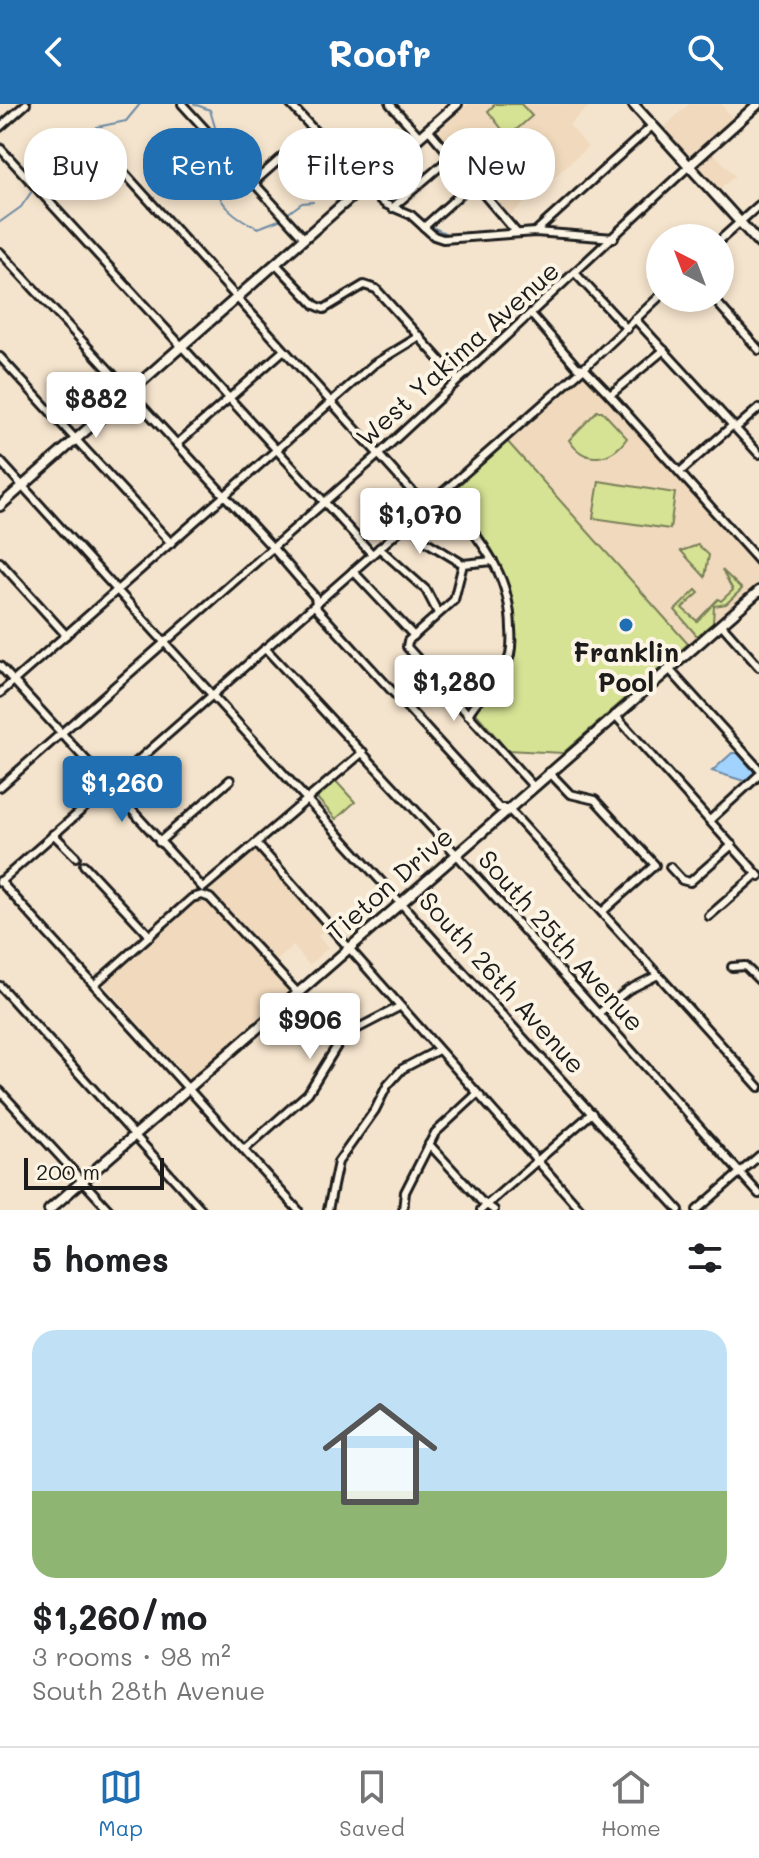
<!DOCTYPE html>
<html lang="en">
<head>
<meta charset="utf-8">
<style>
	:root { --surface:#fff; --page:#f6f6f6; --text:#202124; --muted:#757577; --line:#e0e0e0; --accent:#1f6fb2 }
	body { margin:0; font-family:Mali,sans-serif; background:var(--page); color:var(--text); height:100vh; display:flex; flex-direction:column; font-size:30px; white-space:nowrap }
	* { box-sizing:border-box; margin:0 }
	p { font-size:26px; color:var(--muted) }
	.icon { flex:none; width:44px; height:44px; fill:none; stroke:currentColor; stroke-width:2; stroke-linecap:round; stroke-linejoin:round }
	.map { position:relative; height:1106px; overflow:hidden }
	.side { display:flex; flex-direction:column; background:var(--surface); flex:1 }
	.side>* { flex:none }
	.guide { position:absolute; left:24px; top:24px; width:712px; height:72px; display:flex; gap:16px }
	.needle { width:52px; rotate:318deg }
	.tools { position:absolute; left:646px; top:120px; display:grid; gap:16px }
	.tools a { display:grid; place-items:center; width:88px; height:88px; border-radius:50%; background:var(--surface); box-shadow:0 4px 12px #0003; font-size:40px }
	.scale { position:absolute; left:24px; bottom:20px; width:140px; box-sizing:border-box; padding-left:8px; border:4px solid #1c1c1c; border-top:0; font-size:22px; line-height:28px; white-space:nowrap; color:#1c1c1c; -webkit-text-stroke:6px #fcf5e5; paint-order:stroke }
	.price { position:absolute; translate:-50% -68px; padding:0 18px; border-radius:8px; background:#fff; color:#222; font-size:26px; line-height:52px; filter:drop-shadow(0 2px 4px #0008) }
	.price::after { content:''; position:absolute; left:50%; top:48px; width:24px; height:18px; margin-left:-12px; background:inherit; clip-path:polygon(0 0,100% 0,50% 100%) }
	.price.current { background:var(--accent); color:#fff }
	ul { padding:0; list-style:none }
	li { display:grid; align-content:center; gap:16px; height:424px; padding:0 32px }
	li+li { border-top:2px solid var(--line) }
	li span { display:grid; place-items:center; height:248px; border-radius:24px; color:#555 }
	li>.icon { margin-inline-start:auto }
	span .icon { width:144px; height:144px; fill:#fffc; stroke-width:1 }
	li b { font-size:34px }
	h2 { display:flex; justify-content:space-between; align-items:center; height:96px; padding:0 32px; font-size:34px }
	.tag { padding:0 28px; border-radius:32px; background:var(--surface); box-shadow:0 4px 12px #0003; font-size:28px; line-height:72px }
	.tag.current { background:var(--accent); color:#fff }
	header { display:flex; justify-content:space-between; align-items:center; height:104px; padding:0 32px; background:var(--accent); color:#fff; font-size:36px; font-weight:700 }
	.tabs { display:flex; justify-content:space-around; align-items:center; height:112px; border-top:2px solid var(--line); background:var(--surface); font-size:22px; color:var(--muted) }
	.tabs a { display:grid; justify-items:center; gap:4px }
	.tabs .current { color:var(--accent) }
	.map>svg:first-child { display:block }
	.built { fill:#f0d9bc }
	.green { fill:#d6e294; stroke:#797f58; stroke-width:2 }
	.water { fill:#a2d3ff; stroke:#6c8aa4; stroke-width:2 }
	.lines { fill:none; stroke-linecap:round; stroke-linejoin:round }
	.stream { stroke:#6c8aa4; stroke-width:2 }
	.minor-casing { stroke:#1c1c1c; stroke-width:12 }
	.major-casing { stroke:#1c1c1c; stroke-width:14 }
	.minor { stroke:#fcf5e5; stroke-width:6 }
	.major { stroke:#fcf5e5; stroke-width:8 }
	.poi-dot { fill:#1f6fb2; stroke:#fcf5e5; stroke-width:3 }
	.labels { text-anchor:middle; stroke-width:8; stroke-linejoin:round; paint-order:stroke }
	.street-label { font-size:26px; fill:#1c1c1c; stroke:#fcf5e5 }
	.poi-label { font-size:26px; font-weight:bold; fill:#1c1c1c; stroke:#fcf5e5 }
</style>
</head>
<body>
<header><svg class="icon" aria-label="back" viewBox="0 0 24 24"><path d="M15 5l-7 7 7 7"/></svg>Roofr<svg class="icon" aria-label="search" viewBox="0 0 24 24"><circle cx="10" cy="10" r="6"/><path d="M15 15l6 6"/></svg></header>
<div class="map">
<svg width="759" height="1106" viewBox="0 0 759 1106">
	<rect width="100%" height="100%" fill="#f5e4cd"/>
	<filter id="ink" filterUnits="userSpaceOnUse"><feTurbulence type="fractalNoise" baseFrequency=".0125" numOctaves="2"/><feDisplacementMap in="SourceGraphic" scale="16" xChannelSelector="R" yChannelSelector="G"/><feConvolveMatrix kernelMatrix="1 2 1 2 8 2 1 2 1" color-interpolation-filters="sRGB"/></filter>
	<g filter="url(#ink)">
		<g class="built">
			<polygon points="468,0 592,0 569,21 588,43 511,111 437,28"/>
			<polygon points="689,0 721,0 733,15 692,50 686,49 663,24"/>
			<polygon points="712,47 735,72 717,87 698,63"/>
			<polygon points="585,268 759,462 759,479 688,540 507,337"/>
			<polygon points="255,746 326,825 318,832 328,844 309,861 293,842 269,864 289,887 189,976 104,880"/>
		</g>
		<g class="green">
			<polygon points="495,0 521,0 532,12 508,33 488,7"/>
			<path d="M597 307H602L627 334C611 357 585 361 569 336Z"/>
			<polygon points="507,337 688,540 563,649 507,646 475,608 510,559 515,543 510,484 503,468 448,389"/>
			<polygon points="599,377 675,389 670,425 593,414"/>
			<polygon points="698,441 709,451 705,473 681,447"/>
			<polygon points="722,466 742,485 726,500 714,502 713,519 697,532 675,506 696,486 699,489 682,504 697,517 718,495 721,497 733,486"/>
			<polygon points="334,675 355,698 336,715 315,692"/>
		</g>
		<polygon class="water" points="732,649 738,649 756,670 747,678 712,667"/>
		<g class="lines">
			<g class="stream">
				<polyline points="194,0 210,6 219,37"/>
				<path d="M218 48C209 90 222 107 258 124L279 116"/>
				<polyline points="48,80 72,56 82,35 97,23 126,17 140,0"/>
				<polyline points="379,89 425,117"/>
				<polyline points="287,110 302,99 313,98"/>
				<polyline points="0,118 21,103 32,87"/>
				<polyline points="430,122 447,130 504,126"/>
			</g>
			<g class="minor-casing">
				<g id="minor">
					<polyline points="182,0 304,134"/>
					<polyline points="290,0 371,88 385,100 411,111 434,132 443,135 535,128 614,134"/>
					<polyline points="390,0 420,33"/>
					<polyline points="0,23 26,0"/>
					<polyline points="428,25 516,128"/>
					<polyline points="100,42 426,403"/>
					<polyline points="0,44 372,450"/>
					<polyline points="254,78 313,26"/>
					<polyline points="392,104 451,53"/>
					<polyline points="424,123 474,78"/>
					<polyline points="535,128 652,22"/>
					<polyline points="720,136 759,101"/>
					<polyline points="0,148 272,443 315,493 317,505 499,704 507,704 515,712 759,983"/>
					<polyline points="276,160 315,201 324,205 364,181 376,185 457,275"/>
					<polyline points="576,170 627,225"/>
					<polyline points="713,194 759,246"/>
					<polyline points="531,210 577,263 584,264 610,291 759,457"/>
					<polyline points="635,215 759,350"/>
					<polyline points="0,253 171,439"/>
					<polyline points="610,291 664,246"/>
					<polyline points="736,324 759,304"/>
					<polyline points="177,340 283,247"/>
					<polyline points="0,357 679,1106"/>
					<polyline points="680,368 733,321"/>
					<path d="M443 388C477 434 510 465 511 525 512 538 512 551 506 562 498 579 478 591 468 611"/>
					<polyline points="411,416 425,437 463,460"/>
					<polyline points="379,444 426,486 438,509"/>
					<polyline points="493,457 463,460 454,496 408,537 407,543 533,682"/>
					<polyline points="0,458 66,531"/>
					<polyline points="353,467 414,532"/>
					<polyline points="721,520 759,563"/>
					<polyline points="265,544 456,750 759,1090"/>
					<polyline points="0,562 203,784 363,648"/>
					<polyline points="669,565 759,665"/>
					<polyline points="0,589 374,260 420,232"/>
					<polyline points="615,611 759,772"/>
					<polyline points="549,668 570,690 595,696 655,761 602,808"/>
					<polyline points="0,683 377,352 689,62"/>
					<polyline points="710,716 759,671"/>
					<polyline points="53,730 76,753"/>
					<polyline points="159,738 230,676"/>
					<polyline points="256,739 581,1106"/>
					<polyline points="84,761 150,832"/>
					<polyline points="670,763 682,776 690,778 732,741"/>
					<polyline points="0,777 298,1106"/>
					<polyline points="0,778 584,264 660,192"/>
					<polyline points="709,812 757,770"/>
					<polyline points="732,863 745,862 759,876"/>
					<polyline points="95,880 192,794 202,791 210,794 296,887"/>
					<polyline points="0,882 202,1106"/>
					<polyline points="599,909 628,886 658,871"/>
					<polyline points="0,987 109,1106"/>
					<polyline points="429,1040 481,1097 494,1106"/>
					<polyline points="244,1046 308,989 343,932 399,903"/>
					<polyline points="328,1106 338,1058 375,1006 387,982 402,965 438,946"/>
					<polyline points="403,1106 405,1088 435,1029 477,990"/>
					<polyline points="481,1106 592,1009"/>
					<polyline points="697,1106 759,1052"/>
				</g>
			</g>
			<g class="major-casing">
				<g id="major">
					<polyline points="633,0 759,139"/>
					<polyline points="689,62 758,0"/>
					<polyline points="0,402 457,0"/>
					<polyline points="49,1106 759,487"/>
				</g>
			</g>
			<use href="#minor" class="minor"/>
			<use href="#major" class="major"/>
		</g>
	</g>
	<circle class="poi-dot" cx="626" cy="521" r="8"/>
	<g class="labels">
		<g class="street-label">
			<text transform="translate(458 250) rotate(-42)" y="9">West Yakima Avenue</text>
			<text transform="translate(390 780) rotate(-41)" y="9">Tieton Drive</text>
			<text transform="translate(561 837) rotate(48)" y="9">South 25th Avenue</text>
			<text transform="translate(502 879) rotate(48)" y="9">South 26th Avenue</text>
		</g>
		<g class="poi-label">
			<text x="626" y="558">Franklin<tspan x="626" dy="30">Pool</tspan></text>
		</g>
	</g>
</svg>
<div class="tools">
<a><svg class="needle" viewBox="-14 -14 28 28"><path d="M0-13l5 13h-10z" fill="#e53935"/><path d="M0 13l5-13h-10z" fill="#757577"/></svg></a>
</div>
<div class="scale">200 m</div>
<b class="price" style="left:96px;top:336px">$882</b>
<b class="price" style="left:420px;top:452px">$1,070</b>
<b class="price" style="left:454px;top:619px">$1,280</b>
<b class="price current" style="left:122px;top:720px">$1,260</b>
<b class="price" style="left:310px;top:957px">$906</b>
<div class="guide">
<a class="tag">Buy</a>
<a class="tag current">Rent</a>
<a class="tag">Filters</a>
<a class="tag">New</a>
</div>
</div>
<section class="side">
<h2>5 homes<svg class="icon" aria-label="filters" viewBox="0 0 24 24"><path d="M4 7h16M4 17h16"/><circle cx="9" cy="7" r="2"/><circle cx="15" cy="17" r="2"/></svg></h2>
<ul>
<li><span style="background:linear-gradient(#bfe0f5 65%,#8fb573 0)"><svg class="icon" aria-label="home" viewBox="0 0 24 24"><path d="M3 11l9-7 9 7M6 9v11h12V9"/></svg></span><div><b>$1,260/mo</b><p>3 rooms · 98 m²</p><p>South 28th Avenue</p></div></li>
</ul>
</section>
<nav class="tabs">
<a class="current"><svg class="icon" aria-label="map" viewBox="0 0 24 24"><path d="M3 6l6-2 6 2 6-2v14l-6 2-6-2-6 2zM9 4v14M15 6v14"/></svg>Map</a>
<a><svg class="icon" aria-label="saved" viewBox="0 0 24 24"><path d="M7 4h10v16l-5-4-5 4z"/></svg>Saved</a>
<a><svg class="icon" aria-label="home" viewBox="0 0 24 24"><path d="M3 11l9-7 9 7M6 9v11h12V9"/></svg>Home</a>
</nav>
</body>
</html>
